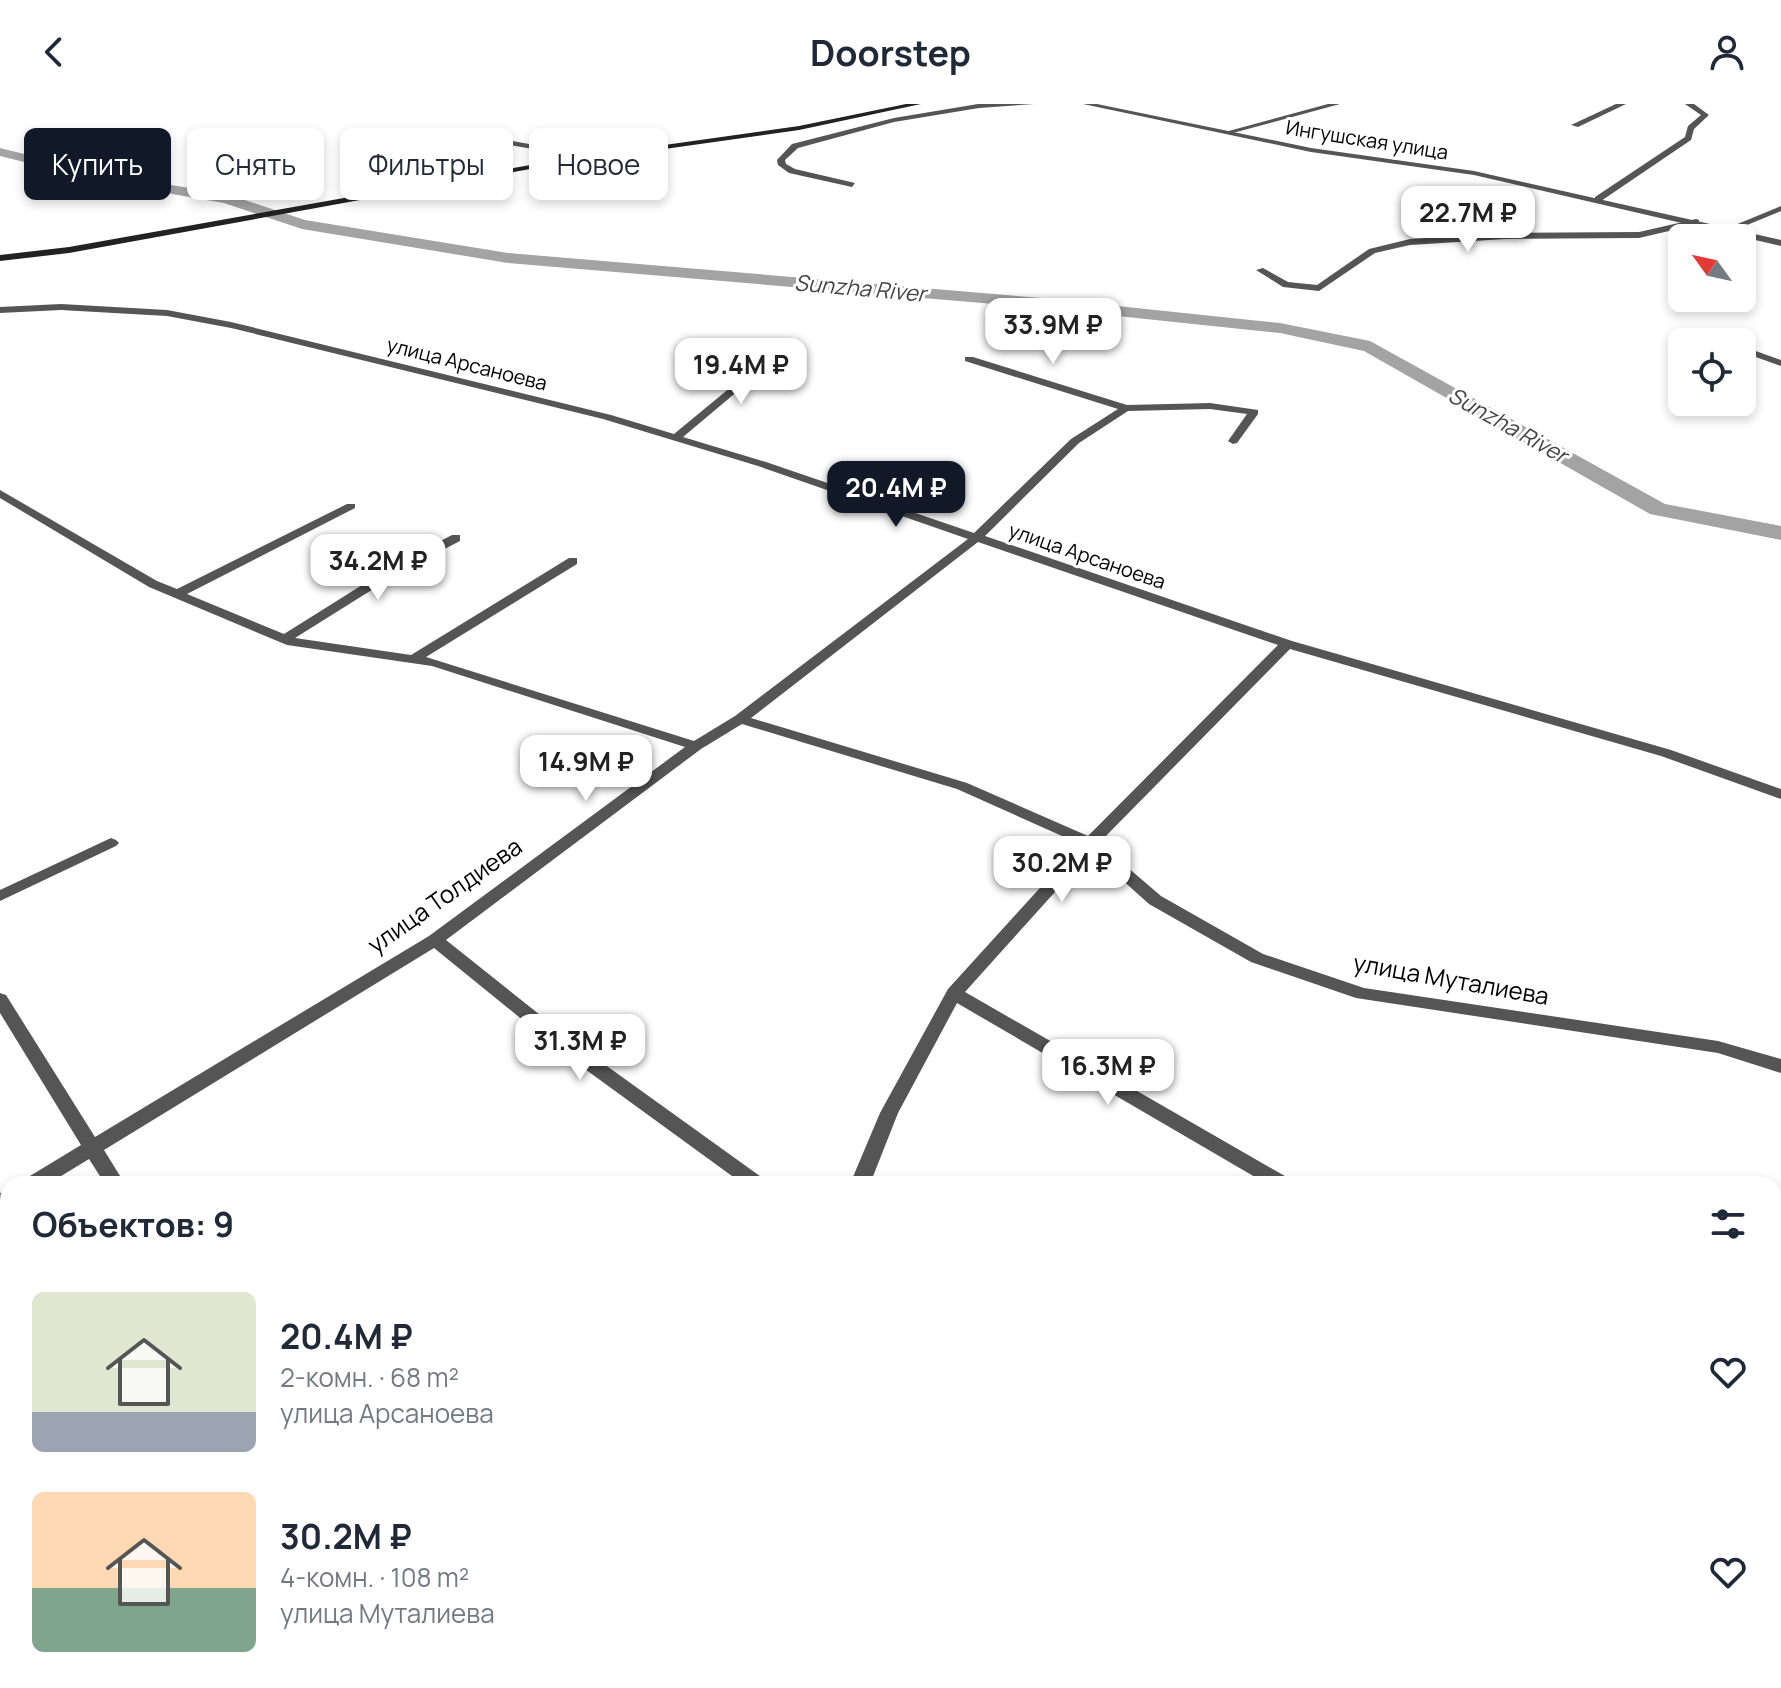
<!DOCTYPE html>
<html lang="ru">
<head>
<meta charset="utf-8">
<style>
	:root { --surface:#fff; --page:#f6f6f7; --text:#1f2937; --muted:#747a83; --accent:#111827 }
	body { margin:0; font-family:Manrope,sans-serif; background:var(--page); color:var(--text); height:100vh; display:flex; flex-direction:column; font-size:30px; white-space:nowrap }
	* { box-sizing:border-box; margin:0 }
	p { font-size:26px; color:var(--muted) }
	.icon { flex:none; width:44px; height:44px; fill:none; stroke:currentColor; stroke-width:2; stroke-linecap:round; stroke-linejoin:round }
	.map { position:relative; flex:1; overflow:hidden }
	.side { position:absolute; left:0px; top:1072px; width:1782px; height:512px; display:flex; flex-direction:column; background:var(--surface); border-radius:24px 24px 0 0; box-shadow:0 4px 12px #0003 }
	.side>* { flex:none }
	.banner { position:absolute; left:24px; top:24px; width:800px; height:72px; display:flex; gap:16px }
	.needle { width:52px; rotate:303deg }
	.fabs { position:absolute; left:1668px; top:120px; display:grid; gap:16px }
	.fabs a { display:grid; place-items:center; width:88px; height:88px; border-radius:12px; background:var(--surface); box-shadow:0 4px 12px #0003; font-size:40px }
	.price { position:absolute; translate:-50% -68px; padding:0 18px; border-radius:16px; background:#fff; color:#222; font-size:26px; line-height:52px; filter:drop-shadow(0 2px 4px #0008) }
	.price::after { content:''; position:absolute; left:50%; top:48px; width:24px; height:18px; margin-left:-12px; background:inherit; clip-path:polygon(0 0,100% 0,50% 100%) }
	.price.selected { background:var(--accent); color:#fff }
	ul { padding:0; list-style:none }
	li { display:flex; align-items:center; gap:24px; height:200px; padding:0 32px }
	li span { display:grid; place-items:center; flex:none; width:224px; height:160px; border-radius:12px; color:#555 }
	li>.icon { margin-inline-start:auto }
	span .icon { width:96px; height:96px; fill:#fffc; stroke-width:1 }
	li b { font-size:34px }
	h2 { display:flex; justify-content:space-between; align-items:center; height:96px; padding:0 32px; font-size:34px }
	.tag { padding:0 28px; border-radius:12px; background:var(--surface); box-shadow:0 4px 12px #0003; font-size:28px; line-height:72px }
	.tag.selected { background:var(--accent); color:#fff }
	header { display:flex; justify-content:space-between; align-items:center; height:104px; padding:0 32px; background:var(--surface); font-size:36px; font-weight:700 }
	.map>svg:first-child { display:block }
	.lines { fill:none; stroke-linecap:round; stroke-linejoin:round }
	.river { fill:#a3a3a3; fill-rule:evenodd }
	.minor { fill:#555; fill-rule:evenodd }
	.tertiary { fill:#555; fill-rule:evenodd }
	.secondary { fill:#222; fill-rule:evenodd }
	.labels { text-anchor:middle; stroke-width:6; stroke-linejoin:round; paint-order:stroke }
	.far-street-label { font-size:20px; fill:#000; stroke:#fff }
	.far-water-label { font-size:22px; font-style:italic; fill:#444; stroke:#fff }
	.street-label { font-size:24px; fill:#000; stroke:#fff }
</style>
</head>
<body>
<header><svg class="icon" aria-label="back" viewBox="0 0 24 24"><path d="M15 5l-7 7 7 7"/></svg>Doorstep<svg class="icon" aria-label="person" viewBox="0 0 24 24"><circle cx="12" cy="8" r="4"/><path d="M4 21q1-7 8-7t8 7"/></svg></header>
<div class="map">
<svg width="1781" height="1584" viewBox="0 0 1781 1584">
	<rect width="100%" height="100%" fill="#fff"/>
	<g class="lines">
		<polygon class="river" points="0,44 109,71 227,90 305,116 508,149 1041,194 1280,219 1370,237 1665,400 1781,422 1781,436 1650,410 1364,247 1280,229 1041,204 508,159 302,125 224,99 109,79 0,52"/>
		<g class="minor">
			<polygon points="978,0 1034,0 979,4 894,18 798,44 785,56 786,60 795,65 855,79 852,83 789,69 778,61 777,56 792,40 894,14"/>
			<polygon points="1328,0 1340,0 1229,30 1225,28"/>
			<polygon points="1616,0 1626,0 1578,23 1571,21"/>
			<polygon points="1685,0 1694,0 1709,11 1694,25 1691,36 1601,97 1595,97 1595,93 1685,33 1688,22 1701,11"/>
			<polygon points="501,35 591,51 595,53 591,55 498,39"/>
			<polygon points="1781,102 1781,107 1730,128 1723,126"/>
			<polygon points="1696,115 1699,116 1699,120 1639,134 1505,135 1410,141 1375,149 1319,187 1283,183 1256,166 1263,164 1288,178 1317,181 1369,145 1410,135 1505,129 1639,128"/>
			<path d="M61 200 167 206 231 218 611 311 674 330 782 241H788V245L683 333 766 358 974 429 1071 335 1118 305 965 257V253H973L1127 301 1210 299 1258 306V310L1237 339 1233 340 1228 337 1247 310 1210 305 1128 307 1079 339 985 432 1292 537 1671 646 1781 685V695L1661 652 1290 545 1099 739 1161 792 1263 850 1364 884 1718 937 1781 955V969L1718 949 1356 894 1251 858 1149 800 1091 748 965 888 1290 1075 1293 1080H1267L957 899 898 1009 870 1080H850L880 1009 948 885 1080 740 957 685 742 620 701 645 446 836 579 942 764 1075 767 1080H743L567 952 434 844 104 1046 125 1080H105L89 1055 48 1080H22L25 1075 81 1041 0 909V889L6 891 95 1033 429 832 685 643 432 562 287 541 149 483 0 394V386L157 477 177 485 347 400H355V404L187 490 284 530 394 461 452 431H460V437L402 467 295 534 411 551 569 454H577V460L426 553 694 637 735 612 968 435 758 362 603 315 231 224 167 212 61 206 0 209V203ZM978 438 1278 541 1088 732 967 679 751 614Z"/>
			<polygon points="1742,242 1781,256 1781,262 1742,248"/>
			<polygon points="111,734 116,736 119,739 116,742 0,797 0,786"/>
			<polygon points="8,1086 8,1103 0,1106 0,1089"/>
			<polygon points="1774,1362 1781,1364 1781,1386 1774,1384"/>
			<polygon points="0,1433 8,1436 8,1472 0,1469"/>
			<polygon points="49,1576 74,1576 77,1584 52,1584"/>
			<polygon points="428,1576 456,1576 459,1584 431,1584"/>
			<polygon points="1377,1576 1408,1576 1411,1584 1380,1584"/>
		</g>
		<polygon class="tertiary" points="1083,0 1097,0 1311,44 1474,67 1781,136 1781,142 1474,71 1311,48"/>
		<polygon class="secondary" points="906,0 921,0 799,26 558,60 69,149 0,157 0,151 69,143 558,56 799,22"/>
	</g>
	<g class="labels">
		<g class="far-street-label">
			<text transform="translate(1367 36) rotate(9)" y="7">Ингушская улица</text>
			<text transform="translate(467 260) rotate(14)" y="7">улица Арсаноева</text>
			<text transform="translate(1087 452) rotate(19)" y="7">улица Арсаноева</text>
		</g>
		<g class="far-water-label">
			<text transform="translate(860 184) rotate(5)" y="8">Sunzha River</text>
			<text transform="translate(1508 321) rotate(29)" y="8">Sunzha River</text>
		</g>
		<g class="street-label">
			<text transform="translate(445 792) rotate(-35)" y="8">улица Толдиева</text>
			<text transform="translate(1451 876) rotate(10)" y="8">улица Муталиева</text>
		</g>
	</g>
</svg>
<div class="fabs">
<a><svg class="needle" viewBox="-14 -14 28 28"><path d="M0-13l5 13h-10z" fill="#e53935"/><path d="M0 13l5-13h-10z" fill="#747a83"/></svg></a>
<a><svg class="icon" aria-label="locate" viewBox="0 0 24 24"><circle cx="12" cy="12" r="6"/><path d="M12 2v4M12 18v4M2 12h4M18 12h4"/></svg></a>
</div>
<b class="price" style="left:1468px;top:150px">22.7M ₽</b>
<b class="price" style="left:1053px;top:262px">33.9M ₽</b>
<b class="price" style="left:741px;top:302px">19.4M ₽</b>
<b class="price selected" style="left:896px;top:425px">20.4M ₽</b>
<b class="price" style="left:378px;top:498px">34.2M ₽</b>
<b class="price" style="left:586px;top:699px">14.9M ₽</b>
<b class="price" style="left:1062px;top:800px">30.2M ₽</b>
<b class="price" style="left:580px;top:978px">31.3M ₽</b>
<b class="price" style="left:1108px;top:1003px">16.3M ₽</b>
<div class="banner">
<a class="tag selected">Купить</a>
<a class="tag">Снять</a>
<a class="tag">Фильтры</a>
<a class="tag">Новое</a>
</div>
<section class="side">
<h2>Объектов: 9<svg class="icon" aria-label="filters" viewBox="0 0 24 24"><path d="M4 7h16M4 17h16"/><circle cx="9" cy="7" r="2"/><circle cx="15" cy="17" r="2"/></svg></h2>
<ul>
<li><span style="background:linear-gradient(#dfe7d0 75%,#9aa5b1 0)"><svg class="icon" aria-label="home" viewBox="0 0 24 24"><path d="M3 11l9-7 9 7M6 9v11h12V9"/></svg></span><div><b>20.4M ₽</b><p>2-комн. · 68 m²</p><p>улица Арсаноева</p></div><svg class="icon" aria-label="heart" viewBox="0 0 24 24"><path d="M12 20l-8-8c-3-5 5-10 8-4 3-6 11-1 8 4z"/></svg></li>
<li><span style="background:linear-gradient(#ffd9b3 60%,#7fa58c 0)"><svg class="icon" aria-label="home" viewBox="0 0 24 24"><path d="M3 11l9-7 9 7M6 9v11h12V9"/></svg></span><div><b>30.2M ₽</b><p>4-комн. · 108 m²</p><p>улица Муталиева</p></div><svg class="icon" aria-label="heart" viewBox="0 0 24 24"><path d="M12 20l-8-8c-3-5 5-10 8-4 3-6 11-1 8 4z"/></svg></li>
</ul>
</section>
</div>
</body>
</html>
